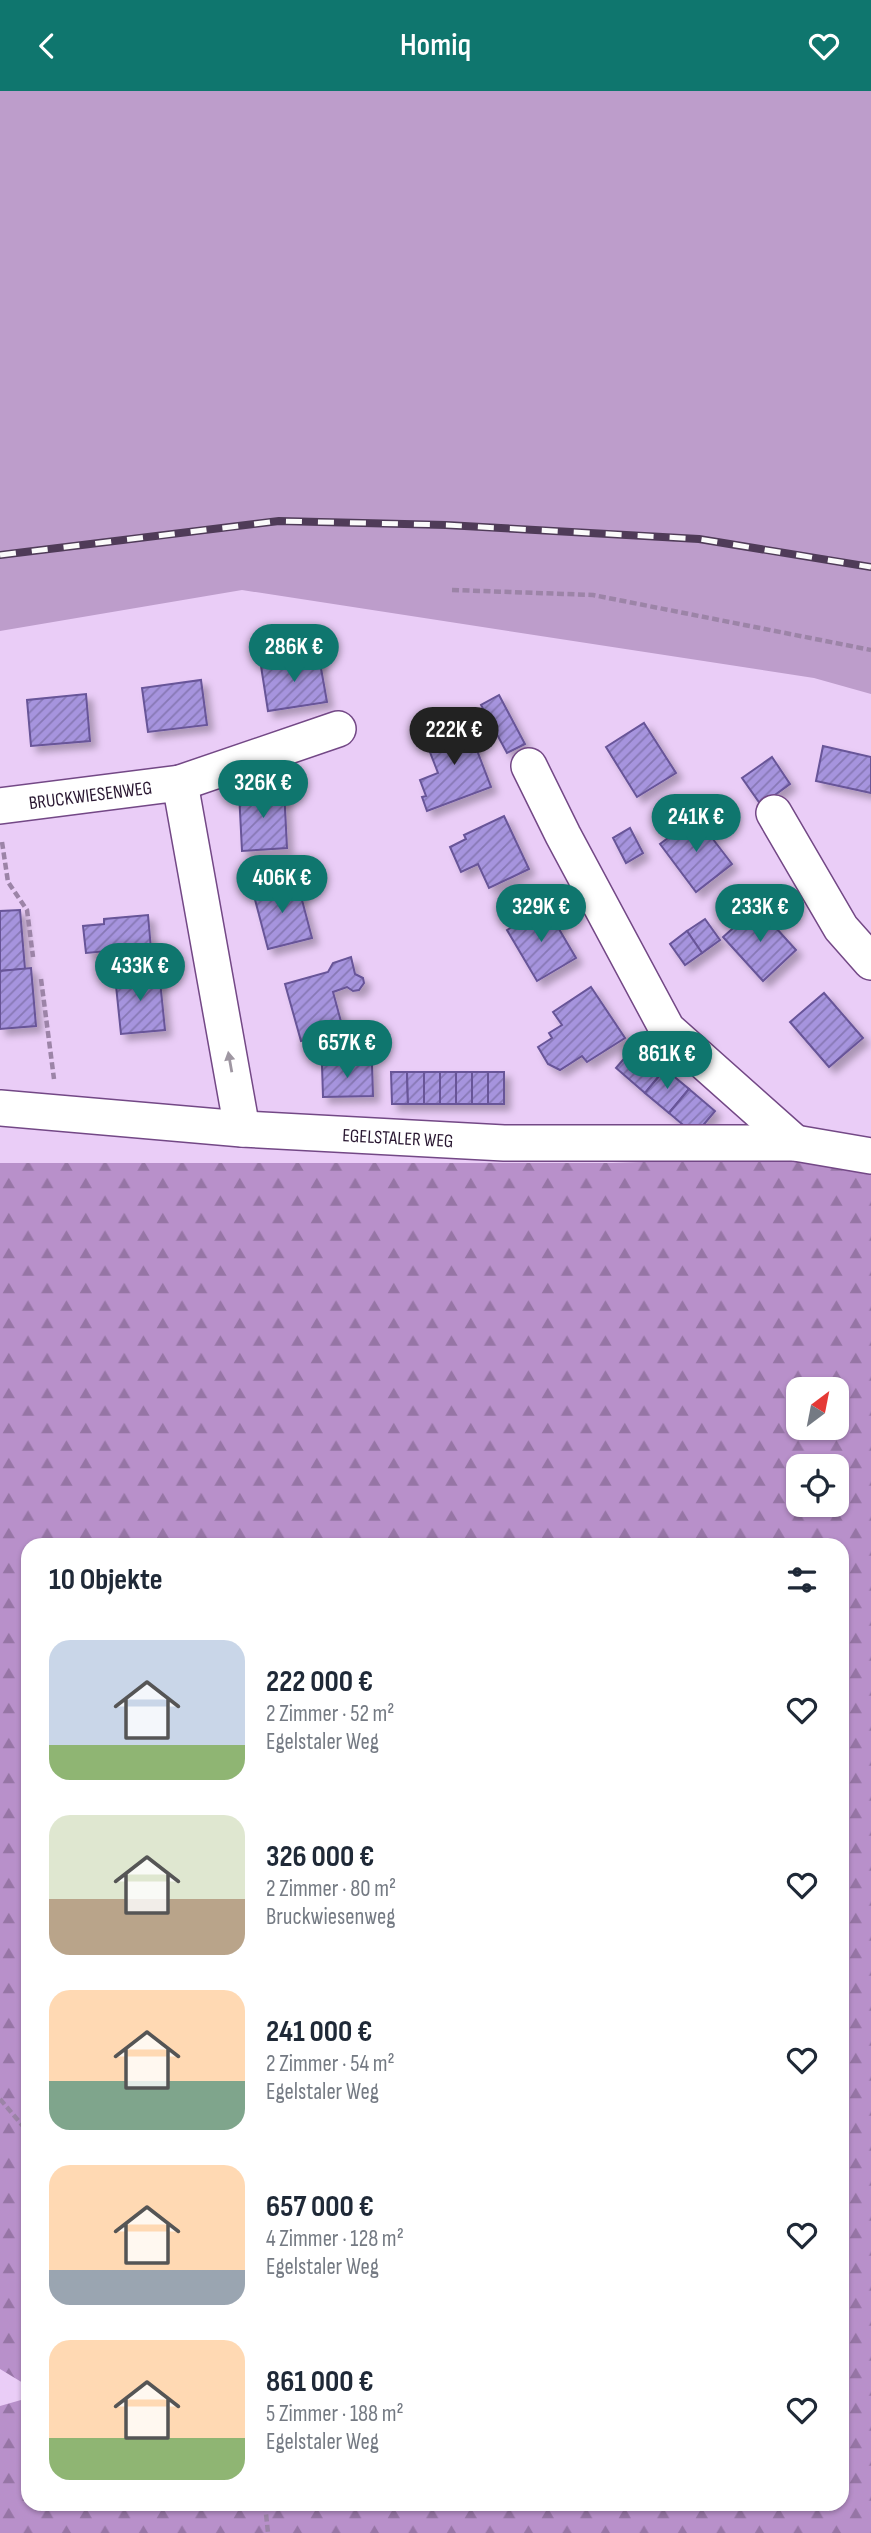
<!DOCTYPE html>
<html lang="de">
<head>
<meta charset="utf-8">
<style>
	:root { --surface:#fff; --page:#f6f6f7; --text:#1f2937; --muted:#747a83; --accent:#0f766e }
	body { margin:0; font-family:"Sofia Sans Condensed",sans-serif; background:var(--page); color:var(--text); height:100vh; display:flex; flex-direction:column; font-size:26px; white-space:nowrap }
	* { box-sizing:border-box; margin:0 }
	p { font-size:23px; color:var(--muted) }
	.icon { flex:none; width:38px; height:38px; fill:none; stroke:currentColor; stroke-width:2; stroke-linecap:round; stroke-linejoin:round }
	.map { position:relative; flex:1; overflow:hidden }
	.panel { position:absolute; left:21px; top:1447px; width:828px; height:973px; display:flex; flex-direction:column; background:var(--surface); border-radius:21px; box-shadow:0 2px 5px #0004 }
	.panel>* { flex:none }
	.needle { width:46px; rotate:32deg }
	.controls { position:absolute; left:786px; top:1286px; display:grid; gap:14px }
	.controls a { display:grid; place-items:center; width:63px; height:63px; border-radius:14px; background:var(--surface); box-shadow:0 2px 5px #0004; font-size:35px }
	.price { position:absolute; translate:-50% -60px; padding:0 16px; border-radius:24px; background:var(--accent); color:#fff; font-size:23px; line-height:46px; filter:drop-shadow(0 2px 4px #0008) }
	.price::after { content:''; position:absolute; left:50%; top:42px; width:21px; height:16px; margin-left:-10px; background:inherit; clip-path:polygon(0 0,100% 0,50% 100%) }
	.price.current { background:#222; color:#fff }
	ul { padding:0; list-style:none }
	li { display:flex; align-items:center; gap:21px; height:175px; padding:0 28px }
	li span { display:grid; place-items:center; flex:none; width:196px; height:140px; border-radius:21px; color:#555 }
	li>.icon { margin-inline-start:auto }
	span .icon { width:84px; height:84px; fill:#fffc; stroke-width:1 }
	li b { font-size:30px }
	h2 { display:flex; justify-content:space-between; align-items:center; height:84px; padding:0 28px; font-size:30px }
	header { display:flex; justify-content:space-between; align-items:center; height:91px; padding:0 28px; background:var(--accent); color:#fff; font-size:32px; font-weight:600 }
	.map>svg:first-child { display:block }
	.green { fill:#bd9dcb }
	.forest { fill:url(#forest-firs); fill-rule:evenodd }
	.building { fill:url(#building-hatch); stroke:#675498; stroke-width:2; filter:url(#shadow) }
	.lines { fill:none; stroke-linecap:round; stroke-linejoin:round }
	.minor-casing { stroke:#734886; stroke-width:38 }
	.path { stroke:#9c84a7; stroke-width:4.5; stroke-dasharray:7 3.5; stroke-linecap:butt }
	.minor { stroke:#fff; stroke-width:35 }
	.rail-casing { stroke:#4f3b58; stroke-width:8 }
	.rail { stroke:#fafafa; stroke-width:5; stroke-dasharray:16; stroke-linecap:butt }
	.oneway { fill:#9f97a2 }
	.labels { text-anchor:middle; stroke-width:7; stroke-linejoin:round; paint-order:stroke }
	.street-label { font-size:19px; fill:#291731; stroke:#fafafa }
</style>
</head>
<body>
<header><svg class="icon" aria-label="back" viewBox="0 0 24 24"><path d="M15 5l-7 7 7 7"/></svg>Homiq<svg class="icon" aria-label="heart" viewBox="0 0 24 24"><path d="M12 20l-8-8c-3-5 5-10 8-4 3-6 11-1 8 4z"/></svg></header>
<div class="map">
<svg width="871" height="2442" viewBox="0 0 871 2442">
	<defs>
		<pattern id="forest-firs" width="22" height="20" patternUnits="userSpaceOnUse" patternTransform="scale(1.75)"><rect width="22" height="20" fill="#b890ca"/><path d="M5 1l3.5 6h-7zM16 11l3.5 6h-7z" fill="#9675a5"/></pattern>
		<pattern id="building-hatch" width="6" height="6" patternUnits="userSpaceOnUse" patternTransform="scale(1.75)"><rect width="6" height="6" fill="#a694de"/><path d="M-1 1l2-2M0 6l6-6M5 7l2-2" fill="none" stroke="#8778b5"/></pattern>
		<filter id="shadow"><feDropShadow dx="6" dy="6" stdDeviation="3.5" flood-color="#0004"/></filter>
	</defs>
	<rect width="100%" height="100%" fill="#eacdf7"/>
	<polygon class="green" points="0,0 871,0 871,603 814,587 242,499 0,540"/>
	<path class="forest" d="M798 1066 871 1078V2442H0V2315L28 2307V2413H842V1454H28V2295L0 2278V1072H612ZM798 1298H836V1337H798ZM798 1376H836V1414H798Z"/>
	<g class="building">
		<polygon points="319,566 327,611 268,620 261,575"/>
		<polygon points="201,589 207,634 148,641 142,597"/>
		<polygon points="86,603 90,650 31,655 27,609"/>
		<polygon points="499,604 525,653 507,662 481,614"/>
		<polygon points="457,624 464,643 470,641 491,696 427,720 422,706 426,705 420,689 438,682 428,656 436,654 433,647 444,643 439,631"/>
		<polygon points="644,632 676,682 637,706 606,656"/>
		<polygon points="823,655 871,666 871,702 816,690"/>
		<polygon points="772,666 790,693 761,714 742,687"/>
		<polygon points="284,698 287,757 242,760 239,701"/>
		<polygon points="504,725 529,778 489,797 478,773 461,781 450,756 466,748 464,744"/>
		<polygon points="696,726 732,773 696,801 660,753"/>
		<polygon points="630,737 643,762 626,772 613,747"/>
		<polygon points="297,790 312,847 268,858 253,801"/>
		<polygon points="546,816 576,867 537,890 507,839"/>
		<polygon points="757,816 796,859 763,890 723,846"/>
		<polygon points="20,819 25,878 0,880 0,820"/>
		<polygon points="148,824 153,881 110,885 107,860 86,862 83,835 104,833 104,828"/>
		<polygon points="705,828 720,849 702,862 687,840"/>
		<polygon points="687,840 702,862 685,874 670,853"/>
		<polygon points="351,866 355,883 363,887 364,892 359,899 353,900 347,896 333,901 343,938 301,950 285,893 328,881 333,872"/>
		<polygon points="31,877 36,935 0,938 0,880"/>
		<polygon points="159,880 165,939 121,943 115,885"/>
		<polygon points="591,896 625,947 587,971 582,965 560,979 548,973 538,956 552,947 549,942 562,934 553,921"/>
		<polygon points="824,902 863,947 829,976 790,931"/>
		<polygon points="641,948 669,973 645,1002 616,977"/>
		<polygon points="372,973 373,1005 323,1006 322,974"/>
		<polygon points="665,978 689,998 669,1022 645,1002"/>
		<polygon points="391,981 407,981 408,1013 392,1013"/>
		<polygon points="407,981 424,981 424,1013 408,1013"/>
		<rect x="424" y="981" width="16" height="32"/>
		<rect x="440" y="981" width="16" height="32"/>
		<rect x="456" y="981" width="16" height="32"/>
		<rect x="472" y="981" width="16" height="32"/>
		<rect x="488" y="981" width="16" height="32"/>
		<polygon points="689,998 715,1020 695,1044 669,1022"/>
	</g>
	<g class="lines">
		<g class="minor-casing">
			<g id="minor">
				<polyline points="529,675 563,744 667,938 795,1052"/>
				<polyline points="180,692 338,638"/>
				<path id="s1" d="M0 715 180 692 242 1038"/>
				<polyline points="774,722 841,837 871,871"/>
				<path id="s2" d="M0 1017 242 1038 504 1052H795L871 1065"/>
			</g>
		</g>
		<g class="path">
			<polyline points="452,499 593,504 871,559"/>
			<polyline points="2,751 8,791 27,819 33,866"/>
			<polyline points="41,888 54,988"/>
			<polyline points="0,2008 28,2041"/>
			<polyline points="265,2413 268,2442"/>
		</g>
		<use href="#minor" class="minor"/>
		<g class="rail-casing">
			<polyline id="rail" points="0,464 279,430 446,434 699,448 871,476"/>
		</g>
		<use href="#rail" class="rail"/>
	</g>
	<defs><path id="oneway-solid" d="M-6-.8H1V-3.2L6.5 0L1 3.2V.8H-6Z" transform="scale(1.75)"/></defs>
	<use class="oneway" href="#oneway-solid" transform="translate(230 971) rotate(-100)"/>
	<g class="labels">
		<g class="street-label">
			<text dy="7" stroke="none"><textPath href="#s1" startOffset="91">BRUCKWIESENWEG</textPath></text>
			<text dy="7" stroke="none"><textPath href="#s2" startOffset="399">EGELSTALER WEG</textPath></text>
		</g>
	</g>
</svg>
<div class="controls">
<a><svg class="needle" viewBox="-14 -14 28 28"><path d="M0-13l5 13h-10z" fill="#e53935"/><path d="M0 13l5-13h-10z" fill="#747a83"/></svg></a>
<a><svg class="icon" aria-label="locate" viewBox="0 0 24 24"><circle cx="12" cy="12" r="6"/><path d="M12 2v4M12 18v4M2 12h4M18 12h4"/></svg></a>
</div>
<b class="price" style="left:294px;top:593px">286K €</b>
<b class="price current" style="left:454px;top:676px">222K €</b>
<b class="price" style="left:263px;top:729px">326K €</b>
<b class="price" style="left:696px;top:763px">241K €</b>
<b class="price" style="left:282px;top:824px">406K €</b>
<b class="price" style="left:541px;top:853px">329K €</b>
<b class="price" style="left:760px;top:853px">233K €</b>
<b class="price" style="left:140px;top:912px">433K €</b>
<b class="price" style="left:347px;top:989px">657K €</b>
<b class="price" style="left:667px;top:1000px">861K €</b>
<section class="panel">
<h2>10 Objekte<svg class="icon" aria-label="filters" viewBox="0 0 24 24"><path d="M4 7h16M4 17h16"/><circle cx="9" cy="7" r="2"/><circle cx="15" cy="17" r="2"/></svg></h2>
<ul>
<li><span style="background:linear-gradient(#c9d6e8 75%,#8fb573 0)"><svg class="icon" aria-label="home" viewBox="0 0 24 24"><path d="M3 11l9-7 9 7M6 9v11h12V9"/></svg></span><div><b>222 000 €</b><p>2 Zimmer · 52 m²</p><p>Egelstaler Weg</p></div><svg class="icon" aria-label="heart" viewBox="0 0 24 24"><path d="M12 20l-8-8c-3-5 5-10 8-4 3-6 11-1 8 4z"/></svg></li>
<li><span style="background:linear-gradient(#dfe7d0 60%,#b9a48a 0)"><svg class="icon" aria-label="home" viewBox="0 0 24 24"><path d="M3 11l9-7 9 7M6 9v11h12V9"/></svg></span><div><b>326 000 €</b><p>2 Zimmer · 80 m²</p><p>Bruckwiesenweg</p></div><svg class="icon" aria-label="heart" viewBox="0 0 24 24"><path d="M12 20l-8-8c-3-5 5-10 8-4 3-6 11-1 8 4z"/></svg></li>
<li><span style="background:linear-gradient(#ffd9b3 65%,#7fa58c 0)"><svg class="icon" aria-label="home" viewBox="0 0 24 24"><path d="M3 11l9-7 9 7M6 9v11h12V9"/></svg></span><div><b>241 000 €</b><p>2 Zimmer · 54 m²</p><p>Egelstaler Weg</p></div><svg class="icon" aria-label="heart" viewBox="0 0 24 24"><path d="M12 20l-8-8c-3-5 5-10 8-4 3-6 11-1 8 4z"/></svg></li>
<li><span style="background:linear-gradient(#ffd9b3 75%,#9aa5b1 0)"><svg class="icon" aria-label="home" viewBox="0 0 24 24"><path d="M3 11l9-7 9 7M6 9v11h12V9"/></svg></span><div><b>657 000 €</b><p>4 Zimmer · 128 m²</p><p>Egelstaler Weg</p></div><svg class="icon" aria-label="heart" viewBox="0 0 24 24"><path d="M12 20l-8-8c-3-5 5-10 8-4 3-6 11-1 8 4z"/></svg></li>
<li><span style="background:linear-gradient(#ffd9b3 70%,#8fb573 0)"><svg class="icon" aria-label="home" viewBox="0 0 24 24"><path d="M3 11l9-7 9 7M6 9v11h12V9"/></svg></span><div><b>861 000 €</b><p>5 Zimmer · 188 m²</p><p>Egelstaler Weg</p></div><svg class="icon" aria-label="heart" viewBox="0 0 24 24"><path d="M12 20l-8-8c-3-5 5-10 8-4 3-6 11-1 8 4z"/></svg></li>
</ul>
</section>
</div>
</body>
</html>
